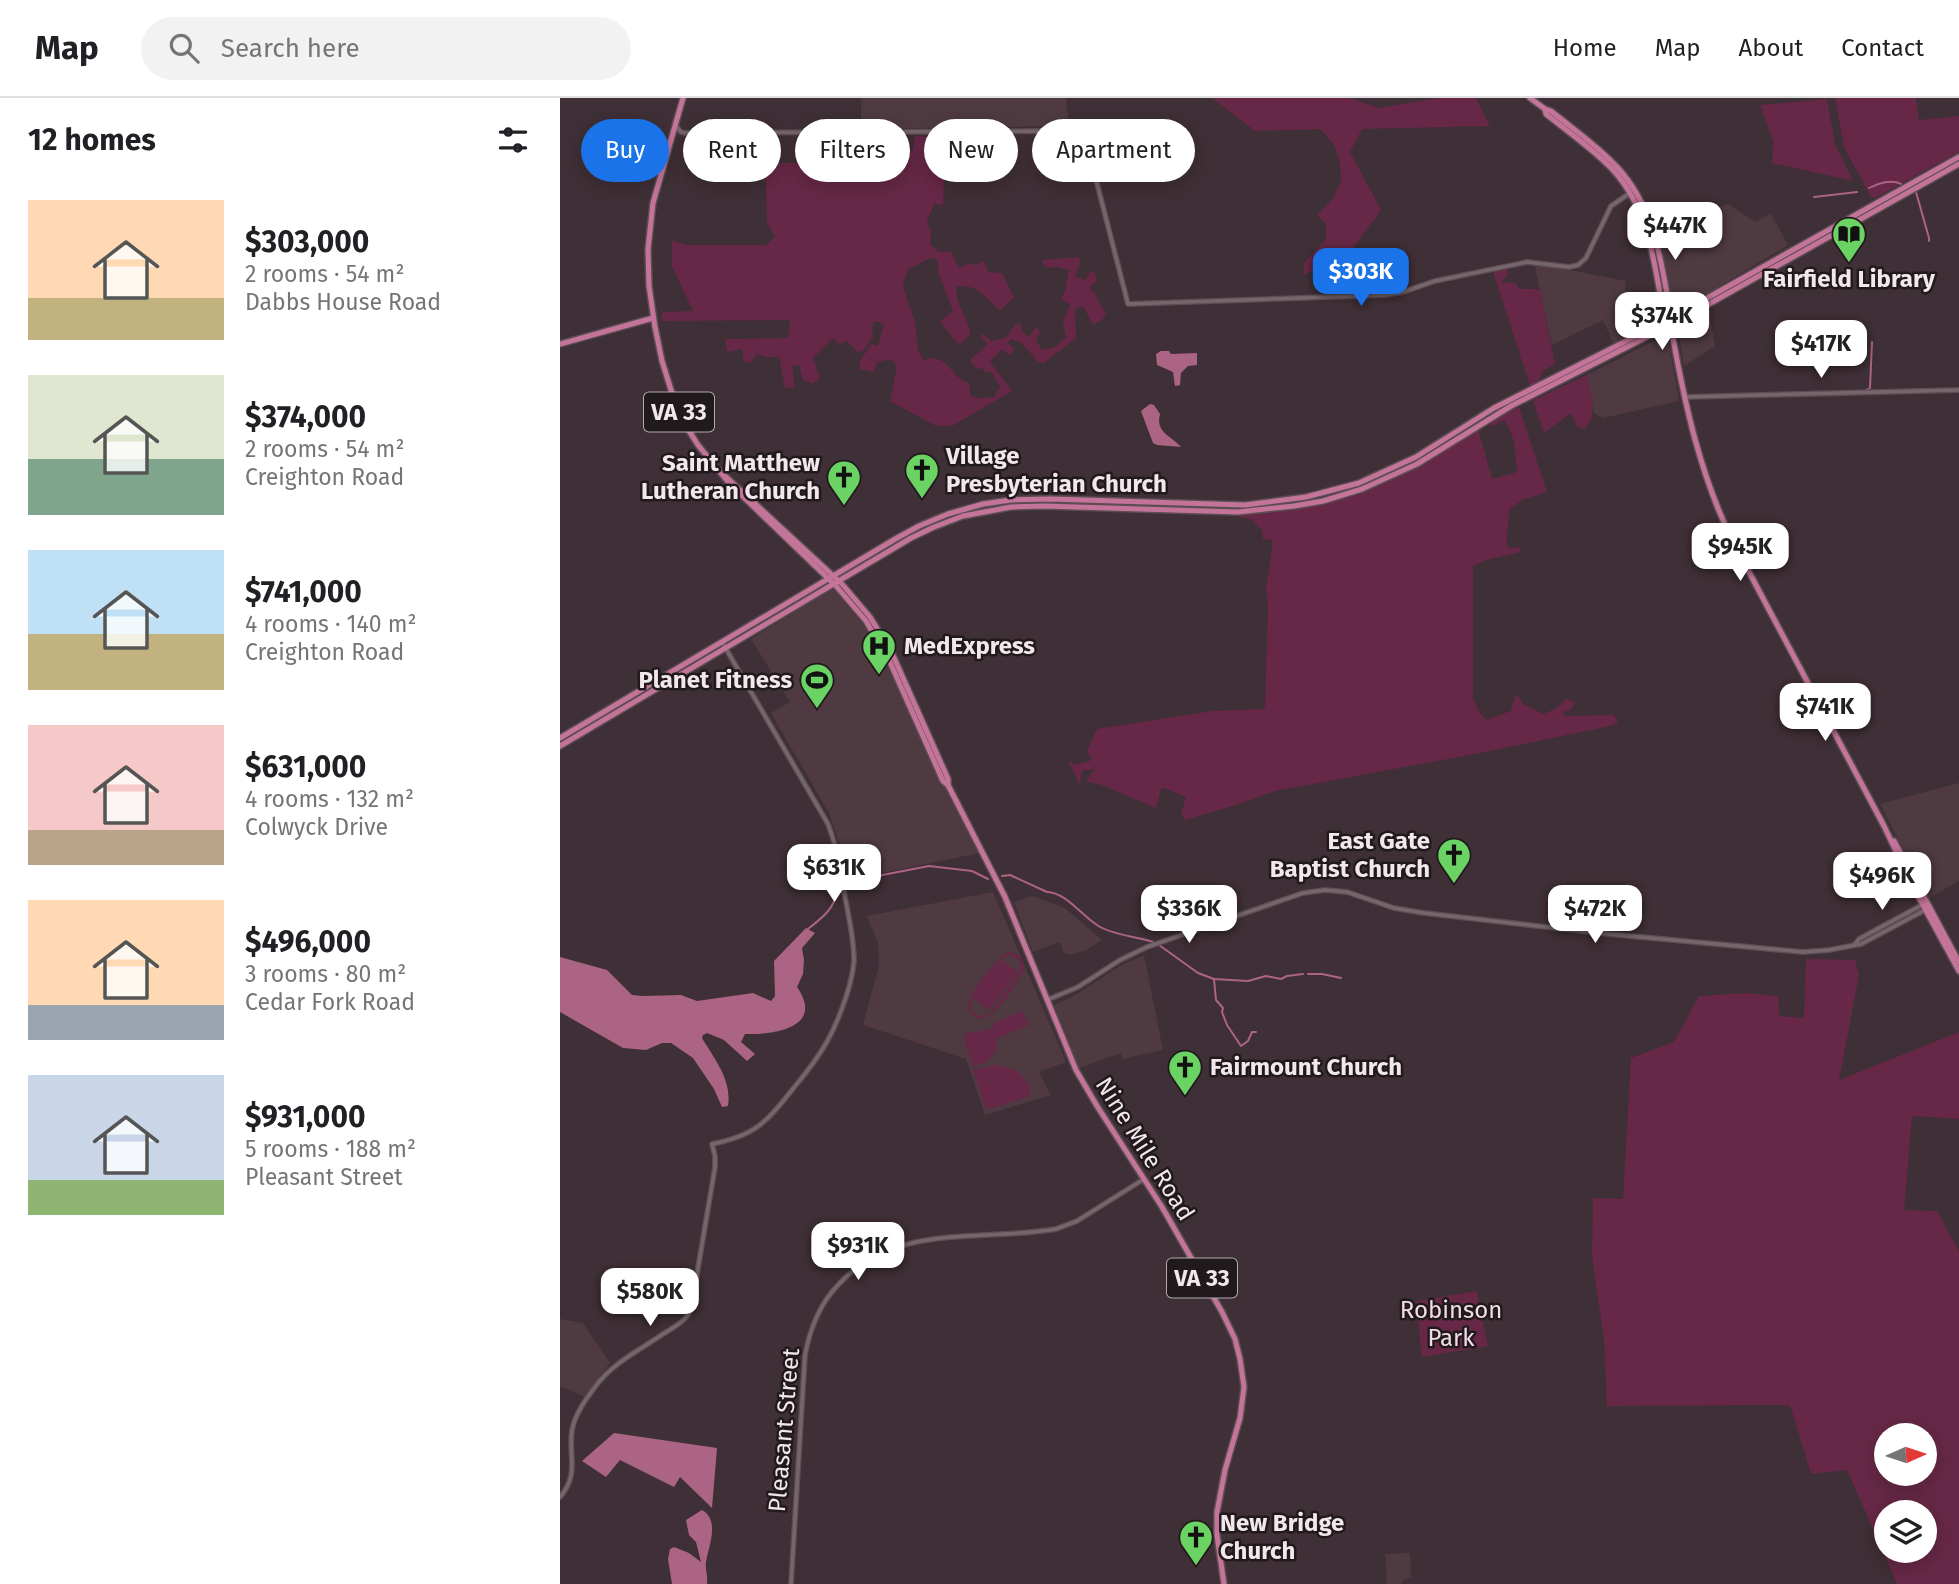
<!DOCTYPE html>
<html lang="en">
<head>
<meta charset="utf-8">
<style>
	:root { --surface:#fff; --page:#f2f2f2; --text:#202124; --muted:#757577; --line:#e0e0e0; --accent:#1a73e8 }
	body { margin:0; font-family:"Fira Sans",sans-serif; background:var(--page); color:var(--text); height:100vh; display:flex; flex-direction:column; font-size:26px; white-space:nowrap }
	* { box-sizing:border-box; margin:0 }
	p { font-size:23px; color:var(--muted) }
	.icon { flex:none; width:38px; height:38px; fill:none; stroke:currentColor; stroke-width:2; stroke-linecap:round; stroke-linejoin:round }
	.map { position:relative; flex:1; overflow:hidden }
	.details { display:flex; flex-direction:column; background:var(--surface); width:560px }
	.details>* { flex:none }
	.top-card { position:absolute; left:21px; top:21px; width:665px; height:63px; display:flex; gap:14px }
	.needle { width:46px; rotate:87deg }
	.buttons { position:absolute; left:1314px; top:1325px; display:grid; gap:14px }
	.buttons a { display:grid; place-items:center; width:63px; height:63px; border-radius:50%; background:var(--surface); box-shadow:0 4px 18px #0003; font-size:35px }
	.price { position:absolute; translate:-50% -60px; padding:0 16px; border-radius:14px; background:#fff; color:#222; font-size:23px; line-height:46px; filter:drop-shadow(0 2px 4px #0008) }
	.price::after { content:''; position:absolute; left:50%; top:42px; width:21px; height:16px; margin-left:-10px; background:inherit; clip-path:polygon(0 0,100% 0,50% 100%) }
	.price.on { background:var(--accent); color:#fff }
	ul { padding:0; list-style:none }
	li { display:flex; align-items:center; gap:21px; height:175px; padding:0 28px }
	li span { display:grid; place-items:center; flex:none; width:196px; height:140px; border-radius:0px; color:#555 }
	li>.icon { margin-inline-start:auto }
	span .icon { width:84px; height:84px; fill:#fffc; stroke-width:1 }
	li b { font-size:30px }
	h2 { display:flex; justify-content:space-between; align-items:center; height:84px; padding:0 28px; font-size:30px }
	.tag { padding:0 24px; border-radius:32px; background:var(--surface); box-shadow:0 4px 18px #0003; font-size:24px; line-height:63px }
	.tag.on { background:var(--accent); color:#fff }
	header { display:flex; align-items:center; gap:42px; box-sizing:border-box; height:98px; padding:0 35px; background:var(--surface); border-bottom:2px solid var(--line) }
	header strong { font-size:33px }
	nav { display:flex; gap:38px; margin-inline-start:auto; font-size:24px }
	.search { width:490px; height:63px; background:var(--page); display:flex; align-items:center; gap:18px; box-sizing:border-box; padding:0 24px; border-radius:38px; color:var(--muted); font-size:26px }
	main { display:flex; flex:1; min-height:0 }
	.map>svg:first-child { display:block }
	.built { fill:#4f3a42 }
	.green { fill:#662846; fill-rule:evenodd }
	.water { fill:#ac6484 }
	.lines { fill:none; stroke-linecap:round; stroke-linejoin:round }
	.stream { stroke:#ac6484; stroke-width:2 }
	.minor-casing { stroke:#5b4d53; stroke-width:6 }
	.major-casing { stroke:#5b4d53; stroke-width:8 }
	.minor { stroke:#77656c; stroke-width:3.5 }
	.major { stroke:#c37498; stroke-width:5 }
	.labels { text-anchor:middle; stroke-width:5; stroke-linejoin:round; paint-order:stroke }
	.shield { fill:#211a1d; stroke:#b3aaad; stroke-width:2 }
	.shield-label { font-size:23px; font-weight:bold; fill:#f2e7eb }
	.poi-label { font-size:24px; font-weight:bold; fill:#f2e7eb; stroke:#211a1d; text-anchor:start }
	.street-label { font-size:24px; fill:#f2e7eb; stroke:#211a1d }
	.park-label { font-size:24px; fill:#f2dce5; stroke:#211a1d }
</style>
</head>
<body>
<header>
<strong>Map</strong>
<div class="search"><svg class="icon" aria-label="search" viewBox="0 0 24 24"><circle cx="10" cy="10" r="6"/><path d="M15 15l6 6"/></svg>Search here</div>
<nav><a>Home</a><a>Map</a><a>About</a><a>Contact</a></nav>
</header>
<main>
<section class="details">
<h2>12 homes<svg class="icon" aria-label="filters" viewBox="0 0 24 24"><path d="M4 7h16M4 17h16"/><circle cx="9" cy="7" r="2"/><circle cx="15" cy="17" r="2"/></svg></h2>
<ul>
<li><span style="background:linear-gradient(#ffd9b3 70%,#c2b280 0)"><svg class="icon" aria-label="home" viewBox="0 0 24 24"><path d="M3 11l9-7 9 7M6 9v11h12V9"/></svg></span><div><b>$303,000</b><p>2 rooms · 54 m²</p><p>Dabbs House Road</p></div></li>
<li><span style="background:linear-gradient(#dfe7d0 60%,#7fa58c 0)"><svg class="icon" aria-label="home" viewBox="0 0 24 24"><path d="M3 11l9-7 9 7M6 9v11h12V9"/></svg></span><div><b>$374,000</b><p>2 rooms · 54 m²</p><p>Creighton Road</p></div></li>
<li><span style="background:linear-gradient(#bfe0f5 60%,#c2b280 0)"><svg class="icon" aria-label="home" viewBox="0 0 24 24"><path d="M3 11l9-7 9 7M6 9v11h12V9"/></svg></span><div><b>$741,000</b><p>4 rooms · 140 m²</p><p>Creighton Road</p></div></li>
<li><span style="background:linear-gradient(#f6c9c9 75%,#b9a48a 0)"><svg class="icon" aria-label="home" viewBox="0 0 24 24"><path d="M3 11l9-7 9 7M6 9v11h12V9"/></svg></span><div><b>$631,000</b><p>4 rooms · 132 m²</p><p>Colwyck Drive</p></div></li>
<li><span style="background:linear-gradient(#ffd9b3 75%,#9aa5b1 0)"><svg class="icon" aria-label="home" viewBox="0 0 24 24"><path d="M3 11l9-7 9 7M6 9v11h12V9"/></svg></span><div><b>$496,000</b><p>3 rooms · 80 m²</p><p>Cedar Fork Road</p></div></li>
<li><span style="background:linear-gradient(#c9d6e8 75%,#8fb573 0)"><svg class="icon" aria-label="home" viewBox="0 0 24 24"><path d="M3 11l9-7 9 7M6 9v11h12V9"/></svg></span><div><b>$931,000</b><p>5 rooms · 188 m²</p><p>Pleasant Street</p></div></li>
</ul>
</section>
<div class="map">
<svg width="1399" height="1486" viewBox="0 0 1399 1486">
	<rect width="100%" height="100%" fill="#3f2f36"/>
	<g class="built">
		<polygon points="301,0 506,0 509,28 301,31"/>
		<polygon points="1168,106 1195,124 1211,116 1228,147 1118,213 1113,212 1097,129"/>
		<polygon points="974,165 1066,183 1064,200 1097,196 1102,221 1054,247 1043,222 992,247"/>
		<polygon points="1149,211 1155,248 1124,268 1118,232 1119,226"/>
		<polygon points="1103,238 1107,241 1109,245 1119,303 1043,320 1034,315 1027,277"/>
		<polygon points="273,490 310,535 420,755 286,782 280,747 269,715 211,615 230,604 191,541"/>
		<polygon points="1399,685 1399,783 1369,800 1320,706"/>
		<polygon points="433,794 506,964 479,974 491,997 425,1017 406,961 303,927 319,867 318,845 307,818"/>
		<polygon points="472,798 505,810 542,842 526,852 510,857 504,855 500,844 473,854 454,804"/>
		<polygon points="584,857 603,952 562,961 561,955 519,970 494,907 515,897 560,868"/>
		<polygon points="0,1221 23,1225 50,1265 24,1299 6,1290 0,1289"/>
		<polygon points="850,1455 851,1479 842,1483 841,1486 827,1486 825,1456"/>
	</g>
	<g class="green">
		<polygon points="652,0 790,0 819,10 878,0 916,0 930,28 802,31 790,54 821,112 792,151 744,177 744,165 766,141 766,126 757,117 772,102 781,83 780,66 774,46 760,31 695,33"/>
		<polygon points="1275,0 1356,0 1359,22 1399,18 1399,54 1315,100 1311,99 1284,49"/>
		<polygon points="1267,1 1275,46 1293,83 1212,65 1213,43 1200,7"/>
		<path d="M355 38 398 41 394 46 389 48C383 64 384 89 383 107L374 106 367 123 371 135 370 147 380 154 391 153 398 169H404L408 165 415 167 424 163 428 174 442 175 454 199 441 212 437 211C427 198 414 185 396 189 397 212 408 216 410 237L400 246 394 242 380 223 393 213 379 176 377 161 370 160 348 172 343 188 355 225 358 251 363 262C390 254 388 278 409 285L411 298 419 300 434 299 440 289 431 273 426 275 423 271 416 270 410 262 428 246 420 238 423 236 431 243 445 240 455 227 460 225 462 233 469 239 477 228 480 235 476 242 482 252 495 249 506 239 503 224 510 206 501 201 505 193 509 172 498 169 487 170 482 165 483 162 519 159 520 165 515 178 525 182 530 174 534 173 537 183 531 187V193L534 194 546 216 542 222 533 227 523 208 515 211 516 240 484 265 478 264 462 245 451 241 448 245 455 251 449 257 442 251 430 264 452 293 392 328H376L330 303 337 268 331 261 318 264 313 274 300 271V263L311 246 318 248 324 226 314 223 312 230 313 238 304 252 298 255 287 243 278 246 273 240 253 260 260 280 252 286 243 282 239 267 232 268 235 289 225 290 219 259H207L197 256 190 265 184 264 182 250 171 254 167 253 165 241 228 240 230 222 101 223 102 214 133 213 112 168V142L126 147H206L215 139 207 124 206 84 203 65H331L353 52Z"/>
		<path d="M947 170 948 174 947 179 943 181 942 184 956 185 958 190C965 192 973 190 980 192L995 266 983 273 979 283 970 288 933 173Z"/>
		<path d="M1027 277C1030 295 1040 318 1024 331L1017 329 1011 315 984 335 973 302Z"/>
		<path d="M959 309 987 394 962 402 949 412C950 426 944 437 948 450L959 449 961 454 926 462 913 468V599L918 612 926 622 951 613 955 597 961 601 962 606C969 607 975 613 983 616L995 611 1006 601 1015 604 1011 612 1002 614 1006 618 1054 617 1058 624 1054 627 931 653 715 693 679 706 625 722 621 715 626 699 605 690 601 691 596 710 542 687 526 683 535 671 522 673 520 687 508 663 516 667 532 662 527 653 537 631 653 613 705 611 708 510 706 491 713 445 711 441 703 442 702 432 692 422 680 419V417C722 413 763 406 803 393 844 380 882 354 918 330L932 381 957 374C956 357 955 336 944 322L933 328 928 326V324Z"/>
		<path d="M449 854C461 856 466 864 463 875 453 889 424 943 408 910 408 897 436 858 449 854ZM450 857 460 863V874L430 915C422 920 415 919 411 911L412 900 429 912 458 874 442 862 423 886 442 860Z"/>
		<path d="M1246 861 1295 862 1299 877 1279 982 1399 934V1021L1352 1018 1344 1112 1377 1113 1399 1153V1486H1337L1287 1372 1251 1376 1230 1307 1047 1308 1044 1241 1032 1158 1033 1100 1063 1101 1071 960 1114 944 1139 898 1186 895 1218 898 1219 918 1244 920ZM1365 1337V1376H1326V1337ZM1365 1414V1452H1326V1414Z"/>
		<path d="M463 913 469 927 438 940 436 938C440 956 429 964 413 969L404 939 406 935 434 931 432 926Z"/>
		<path d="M436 967C456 970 469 977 471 998L428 1011 425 1008 413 972Z"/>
		<polygon points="917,1193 928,1248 862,1259 856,1203"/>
	</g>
	<g class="water">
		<polygon points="601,253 609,253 611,256 637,255 637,267 628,268 621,275 620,287 615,288 613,274 597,267 596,256"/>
		<path d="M590 306 594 307 600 316C595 335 612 338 621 349L597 347 593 345 581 313Z"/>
		<path d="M246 830 255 835 242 850 244 862 243 876 237 889C265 929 215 937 185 936L181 944 195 956 187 963 164 942 147 935 143 937 142 940C155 962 172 982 168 1008L162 1009 154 991 133 960 111 945H102L86 952 63 950 0 914V859L47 872 72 897 83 898 121 897 137 903 193 895 211 903 215 898 214 863Z"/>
		<polygon points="54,1335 157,1350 152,1410 120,1379 114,1389 60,1362 46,1379 22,1363"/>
		<path d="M142 1412C160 1422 149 1447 146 1464 145 1471 148 1478 147 1486H112L108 1461 110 1451 114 1449 129 1455 141 1464 136 1444 129 1437 126 1422Z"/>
	</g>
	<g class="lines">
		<g class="stream">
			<path d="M1309 90C1318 85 1332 81 1341 86"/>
			<polyline points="1356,94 1369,140 1369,143"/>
			<polyline points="1254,99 1297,94"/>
			<polyline points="1310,290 1312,244"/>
			<polyline points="1306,292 1309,291"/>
			<path d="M442 778 450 777 487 794C508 795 522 819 540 829 557 838 576 838 593 844"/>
			<polyline points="286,784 369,768 412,773 428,781"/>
			<path d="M248 831C262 820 274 811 277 794L272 791V789L278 786"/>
			<polyline points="599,847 638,875 654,881 688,883 706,878 721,881 727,878 743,876"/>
			<polyline points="748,876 762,876 781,880"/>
			<polyline points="654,881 656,902 663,910 662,914 667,927 681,948 688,943 692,934 696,934"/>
		</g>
		<g class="minor-casing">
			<g id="minor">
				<path d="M115 27 121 34 125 35 496 33C512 38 523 46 531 62L568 206 826 197 843 194 875 183 967 164 1009 169 1018 167 1026 160 1051 108 1070 95"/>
				<polyline points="1125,299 1399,292"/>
				<polyline points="1295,846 1299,841 1362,807"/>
				<polyline points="487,902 518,889 560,862 587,849 743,795 765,792 787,794 834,810 864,815 1048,836 1243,854 1269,852 1301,846 1365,812"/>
				<path d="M0 1399C20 1376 8 1357 12 1332 15 1316 26 1301 35 1289 52 1265 80 1252 103 1236 114 1229 126 1223 131 1212L155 1069V1058L152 1046C198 1037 208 1022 236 987 261 957 274 936 286 899 290 887 293 875 294 863 294 841 289 820 285 799 281 774 277 750 268 726L162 544"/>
				<path d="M231 1486 245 1257C250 1231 260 1205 279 1186 336 1124 421 1144 496 1131L517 1123 584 1081"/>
			</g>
		</g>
		<g class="major-casing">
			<g id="major">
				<polyline points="123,0 93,105 88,151 89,188 95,229 102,263 116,308 126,328 138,347 169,385 277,489 306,523 329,562 383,683 388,687 445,799 516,972 537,1008 602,1109 662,1214 675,1241 680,1261 684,1289 680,1320 665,1372 657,1414 657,1437 664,1486"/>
				<path d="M970 0 985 11 991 13C1013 31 1038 48 1057 69 1094 109 1101 161 1110 213L1108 222"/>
				<path d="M985 11 986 16C1006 32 1027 47 1046 65 1088 104 1094 161 1103 214L1108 222 1112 235C1125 307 1140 376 1172 442L1324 728 1352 787 1399 873"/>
				<polyline points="0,246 93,220"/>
				<polyline points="165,378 282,486 310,519 331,553 388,681 388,687"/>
				<polyline points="0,640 337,440 359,428 388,416 423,406 451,402 490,401 685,407 746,399 799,385 856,359 934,310 1108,222 1399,59"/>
				<polyline points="0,648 351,440 374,429 403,418 451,409 484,408 678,414 734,408 763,403 802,391 857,366 951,308 1124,220 1399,66"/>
				<polyline points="1334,743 1399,864"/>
			</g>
		</g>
		<use href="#minor" class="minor"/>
		<use href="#major" class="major"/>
	</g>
	<defs>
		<g id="library-pin" transform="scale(1.75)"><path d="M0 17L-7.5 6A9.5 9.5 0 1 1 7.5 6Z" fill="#6bd363" stroke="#211a1d"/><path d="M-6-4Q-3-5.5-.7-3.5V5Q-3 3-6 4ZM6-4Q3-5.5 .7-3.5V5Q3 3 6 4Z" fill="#111"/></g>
		<g id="church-pin" transform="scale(1.75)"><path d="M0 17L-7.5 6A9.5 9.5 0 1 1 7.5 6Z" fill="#6bd363" stroke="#211a1d"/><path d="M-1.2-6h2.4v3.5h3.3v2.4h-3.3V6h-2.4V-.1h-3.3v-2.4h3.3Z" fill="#111"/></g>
		<g id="hospital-pin" transform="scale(1.75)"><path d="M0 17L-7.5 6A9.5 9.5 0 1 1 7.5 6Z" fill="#6bd363" stroke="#211a1d"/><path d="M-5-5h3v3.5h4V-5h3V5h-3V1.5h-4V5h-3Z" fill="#111"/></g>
		<g id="stadium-pin" transform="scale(1.75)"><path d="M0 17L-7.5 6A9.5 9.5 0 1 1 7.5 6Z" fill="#6bd363" stroke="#211a1d"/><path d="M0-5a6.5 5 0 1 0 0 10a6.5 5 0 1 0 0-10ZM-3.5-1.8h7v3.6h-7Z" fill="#111"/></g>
	</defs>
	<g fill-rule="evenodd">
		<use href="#library-pin" x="1289" y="136"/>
		<use href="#church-pin" x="362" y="372"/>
		<use href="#church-pin" x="284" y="379"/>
		<use href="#hospital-pin" x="319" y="548"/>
		<use href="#stadium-pin" x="257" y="582"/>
		<use href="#church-pin" x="894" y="757"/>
		<use href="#church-pin" x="625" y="969"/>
		<use href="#church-pin" x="636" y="1439"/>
	</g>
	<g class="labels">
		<g class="shield">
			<rect x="84" y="294.5" width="70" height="39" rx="5"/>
			<rect x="607" y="1160.5" width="70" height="39" rx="5"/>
		</g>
		<g class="shield-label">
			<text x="119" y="322">VA 33</text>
			<text x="642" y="1188">VA 33</text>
		</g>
		<g class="poi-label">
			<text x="1289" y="189" text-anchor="middle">Fairfield Library</text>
			<text x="386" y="366">Village<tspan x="386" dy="28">Presbyterian Church</tspan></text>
			<text x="260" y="373" text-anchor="end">Saint Matthew<tspan x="260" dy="28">Lutheran Church</tspan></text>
			<text x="344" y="556">MedExpress</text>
			<text x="232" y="590" text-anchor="end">Planet Fitness</text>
			<text x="870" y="751" text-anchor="end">East Gate<tspan x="870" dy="28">Baptist Church</tspan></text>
			<text x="650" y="977">Fairmount Church</text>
			<text x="660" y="1433">New Bridge<tspan x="660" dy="28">Church</tspan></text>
		</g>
		<g class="street-label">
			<text transform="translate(585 1051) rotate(58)" y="8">Nine Mile Road</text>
			<text transform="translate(224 1332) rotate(-85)" y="8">Pleasant Street</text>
		</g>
		<g class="park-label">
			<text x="891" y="1220">Robinson<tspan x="891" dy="28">Park</tspan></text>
		</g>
	</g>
</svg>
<div class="buttons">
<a><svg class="needle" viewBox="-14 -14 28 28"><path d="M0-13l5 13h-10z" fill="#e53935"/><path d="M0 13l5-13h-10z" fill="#757577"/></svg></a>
<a><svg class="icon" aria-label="layers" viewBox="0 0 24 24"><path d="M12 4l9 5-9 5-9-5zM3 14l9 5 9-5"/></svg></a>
</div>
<b class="price" style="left:1115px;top:164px">$447K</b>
<b class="price on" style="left:801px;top:210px">$303K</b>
<b class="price" style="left:1102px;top:254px">$374K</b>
<b class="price" style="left:1261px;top:282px">$417K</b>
<b class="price" style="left:1180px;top:485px">$945K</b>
<b class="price" style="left:1265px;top:645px">$741K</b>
<b class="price" style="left:274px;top:806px">$631K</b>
<b class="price" style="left:1322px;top:814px">$496K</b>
<b class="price" style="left:629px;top:847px">$336K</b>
<b class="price" style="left:1035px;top:847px">$472K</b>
<b class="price" style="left:298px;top:1184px">$931K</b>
<b class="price" style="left:90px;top:1230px">$580K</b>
<div class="top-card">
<a class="tag on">Buy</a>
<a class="tag">Rent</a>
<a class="tag">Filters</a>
<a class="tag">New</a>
<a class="tag">Apartment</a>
</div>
</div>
</main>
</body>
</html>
